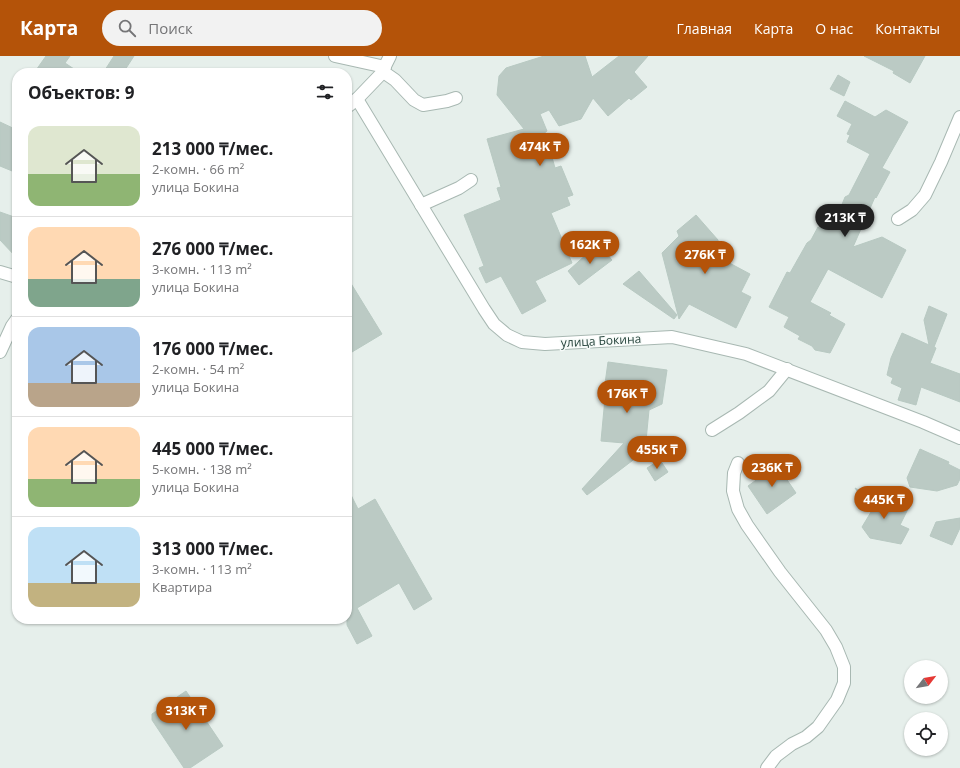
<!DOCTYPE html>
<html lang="ru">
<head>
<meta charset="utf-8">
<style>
	:root { --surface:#fff; --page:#f2f2f2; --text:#202124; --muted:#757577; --line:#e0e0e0; --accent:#b45309 }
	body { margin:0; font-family:"Open Sans",sans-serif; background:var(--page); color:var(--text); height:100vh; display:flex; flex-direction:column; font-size:15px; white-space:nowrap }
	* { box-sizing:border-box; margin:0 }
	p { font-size:13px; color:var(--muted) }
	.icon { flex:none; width:22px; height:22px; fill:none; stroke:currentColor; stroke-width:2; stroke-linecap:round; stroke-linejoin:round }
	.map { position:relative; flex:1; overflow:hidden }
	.sheet { position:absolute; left:12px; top:12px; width:340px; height:556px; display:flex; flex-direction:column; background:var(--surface); border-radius:16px; box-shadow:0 1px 3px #0004 }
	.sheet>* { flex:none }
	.needle { width:26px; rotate:59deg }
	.controls { position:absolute; left:904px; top:604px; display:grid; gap:8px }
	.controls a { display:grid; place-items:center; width:44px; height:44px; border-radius:50%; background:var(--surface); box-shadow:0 1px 3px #0004; font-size:20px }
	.price { position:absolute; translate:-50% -34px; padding:0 9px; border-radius:14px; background:var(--accent); color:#fff; font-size:13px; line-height:26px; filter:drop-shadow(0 1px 2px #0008) }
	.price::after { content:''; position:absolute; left:50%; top:24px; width:12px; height:9px; margin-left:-6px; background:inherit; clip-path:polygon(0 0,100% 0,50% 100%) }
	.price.active { background:#222; color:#fff }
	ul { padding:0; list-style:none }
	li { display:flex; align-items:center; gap:12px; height:100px; padding:0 16px }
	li+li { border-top:1px solid var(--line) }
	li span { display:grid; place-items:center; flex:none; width:112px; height:80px; border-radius:12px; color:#555 }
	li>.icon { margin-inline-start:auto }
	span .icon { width:48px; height:48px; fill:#fffc; stroke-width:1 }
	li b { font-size:17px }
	h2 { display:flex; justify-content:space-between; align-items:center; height:48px; padding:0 16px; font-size:17px }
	header { display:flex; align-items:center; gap:24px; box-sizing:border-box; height:56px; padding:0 20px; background:var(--accent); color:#fff }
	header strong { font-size:19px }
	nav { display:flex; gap:22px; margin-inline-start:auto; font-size:14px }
	.search { width:280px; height:36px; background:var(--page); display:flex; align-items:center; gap:10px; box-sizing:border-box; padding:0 14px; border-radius:22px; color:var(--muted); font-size:15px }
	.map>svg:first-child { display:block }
	.building { fill:#bbcac4; stroke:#b8c9c2 }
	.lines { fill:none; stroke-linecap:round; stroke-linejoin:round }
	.minor-casing { stroke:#a8b8b2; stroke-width:14 }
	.minor { stroke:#fff; stroke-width:12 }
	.labels { text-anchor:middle; stroke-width:3; stroke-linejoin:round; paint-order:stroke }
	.street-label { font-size:12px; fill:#24423a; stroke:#f7fbf9 }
</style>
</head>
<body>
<header>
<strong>Карта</strong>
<div class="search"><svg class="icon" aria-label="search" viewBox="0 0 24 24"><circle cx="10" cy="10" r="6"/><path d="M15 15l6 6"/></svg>Поиск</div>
<nav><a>Главная</a><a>Карта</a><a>О нас</a><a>Контакты</a></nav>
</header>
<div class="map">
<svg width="960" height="712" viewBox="0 0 960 712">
	<rect width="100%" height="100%" fill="#e6efeb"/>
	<g class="building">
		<polygon points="46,0 70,0 65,7 80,17 34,17"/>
		<polygon points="114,0 134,0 123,17 103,17"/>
		<polygon points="544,0 585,0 592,21 619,0 648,0 634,16 647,31 631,44 629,42 608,60 593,42 581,63 559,70 549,54 540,58 547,75 545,76 555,112 561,110 573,139 567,141 570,149 551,157 572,207 535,225 546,245 522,258 501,220 486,227 479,212 484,210 464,159 501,144 497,132 501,131 487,83 524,73 497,39 499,20 506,12"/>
		<polygon points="864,0 925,0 910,27 893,17 894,15"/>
		<polygon points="838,19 850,26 844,40 830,33"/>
		<polygon points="845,45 875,61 886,54 908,66 882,112 890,116 876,142 875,141 853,191 882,181 906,194 882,242 828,213 810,246 831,257 829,259 845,268 830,297 815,294 812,290 798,283 800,280 784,271 789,261 769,251 787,216 790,217 807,187 811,184 818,171 824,174 833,159 837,161 845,141 849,139 870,98 847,86 850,79 847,78 852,68 837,60"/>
		<polygon points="0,66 17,74 17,117 0,110"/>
		<polygon points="0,156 17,162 17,202 0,184"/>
		<polygon points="696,159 718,184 720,202 750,218 741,236 751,241 736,272 689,248 679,263 662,197 679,180 677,175"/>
		<polygon points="598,188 612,204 579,229 568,215"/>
		<polygon points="639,215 677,259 674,263 623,228"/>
		<polygon points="347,221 382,278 347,299"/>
		<polygon points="929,250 947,258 934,291 936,292 930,307 960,318 960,346 921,331 916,349 898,344 902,332 891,327 893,322 887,319 891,302 902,277 929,289 924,264"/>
		<polygon points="608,306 667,314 662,348 649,354 645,395 587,439 582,433 624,387 601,385 605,342 603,342"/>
		<polygon points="920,393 949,406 948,408 960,414 960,423 957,429 937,435 910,431 907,422"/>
		<polygon points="660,404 668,416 655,425 647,412"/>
		<polygon points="769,408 772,413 777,409 796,437 767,458 748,430 759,422 760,415"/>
		<polygon points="347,431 358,453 375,443 432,543 414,554 399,527 357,552 372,580 357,588 347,569"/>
		<polygon points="855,432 877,444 880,440 908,453 900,469 909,473 901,488 870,482 862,471 871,456"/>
		<polygon points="960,462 960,472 952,489 930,480 936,466"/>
		<polygon points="186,635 223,690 190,712 184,712 152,664 152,658"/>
	</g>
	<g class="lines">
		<g class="minor-casing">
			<g id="minor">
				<polyline points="335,0 385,11"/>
				<polyline points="382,15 395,24 414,44 423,49 447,45 456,42"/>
				<polyline points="357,43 484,253 494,268 507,279 522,286 545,288 672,281 746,298 923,366 960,382"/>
				<polyline points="347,51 357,43 381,18 390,0"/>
				<polyline points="421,149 459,132 471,124"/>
				<polyline points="898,163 912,154 925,139 941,106 960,61"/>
				<polyline points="0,216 17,221"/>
				<polyline points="0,296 12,270 17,263"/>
				<polyline points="712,374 739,357 769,335 787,313"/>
				<polyline points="738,407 734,417 733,435 738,453 747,469 780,516 826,574 836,591 844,611 844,627 837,644 818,671 806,681 792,688 776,700 767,712"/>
			</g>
		</g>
		<use href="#minor" class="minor"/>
	</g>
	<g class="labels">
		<g class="street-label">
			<text transform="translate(601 285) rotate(-3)" y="4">улица Бокина</text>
		</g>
	</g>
</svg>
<div class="controls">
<a><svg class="needle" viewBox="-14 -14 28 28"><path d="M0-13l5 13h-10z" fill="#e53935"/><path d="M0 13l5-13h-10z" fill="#757577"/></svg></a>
<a><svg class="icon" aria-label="locate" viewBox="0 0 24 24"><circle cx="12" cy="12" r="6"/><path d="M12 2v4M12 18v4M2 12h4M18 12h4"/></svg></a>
</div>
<b class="price" style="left:540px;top:111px">474K ₸</b>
<b class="price active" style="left:845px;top:182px">213K ₸</b>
<b class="price" style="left:590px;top:209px">162K ₸</b>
<b class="price" style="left:705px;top:219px">276K ₸</b>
<b class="price" style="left:627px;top:358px">176K ₸</b>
<b class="price" style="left:657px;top:414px">455K ₸</b>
<b class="price" style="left:772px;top:432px">236K ₸</b>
<b class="price" style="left:884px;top:464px">445K ₸</b>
<b class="price" style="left:186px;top:675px">313K ₸</b>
<section class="sheet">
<h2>Объектов: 9<svg class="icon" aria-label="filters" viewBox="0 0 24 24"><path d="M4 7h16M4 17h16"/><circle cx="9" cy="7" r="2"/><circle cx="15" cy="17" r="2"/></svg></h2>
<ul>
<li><span style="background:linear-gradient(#dfe7d0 60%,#8fb573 0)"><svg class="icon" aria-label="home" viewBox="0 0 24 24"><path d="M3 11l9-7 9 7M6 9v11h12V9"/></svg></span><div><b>213 000 ₸/мес.</b><p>2-комн. · 66 m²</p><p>улица Бокина</p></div></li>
<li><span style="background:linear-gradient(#ffd9b3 65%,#7fa58c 0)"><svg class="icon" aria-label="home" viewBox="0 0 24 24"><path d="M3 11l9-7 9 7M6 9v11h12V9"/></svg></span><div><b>276 000 ₸/мес.</b><p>3-комн. · 113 m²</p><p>улица Бокина</p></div></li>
<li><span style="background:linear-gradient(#a9c7e8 70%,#b9a48a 0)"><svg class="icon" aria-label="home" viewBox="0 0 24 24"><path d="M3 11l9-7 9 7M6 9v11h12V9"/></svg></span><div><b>176 000 ₸/мес.</b><p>2-комн. · 54 m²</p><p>улица Бокина</p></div></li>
<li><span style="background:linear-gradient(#ffd9b3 65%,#8fb573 0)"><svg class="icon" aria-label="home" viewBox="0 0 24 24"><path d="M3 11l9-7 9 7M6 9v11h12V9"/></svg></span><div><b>445 000 ₸/мес.</b><p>5-комн. · 138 m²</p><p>улица Бокина</p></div></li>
<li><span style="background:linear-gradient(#bfe0f5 70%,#c2b280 0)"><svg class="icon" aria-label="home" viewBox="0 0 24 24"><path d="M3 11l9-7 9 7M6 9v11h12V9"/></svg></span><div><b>313 000 ₸/мес.</b><p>3-комн. · 113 m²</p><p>Квартира</p></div></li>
</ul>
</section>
</div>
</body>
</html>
